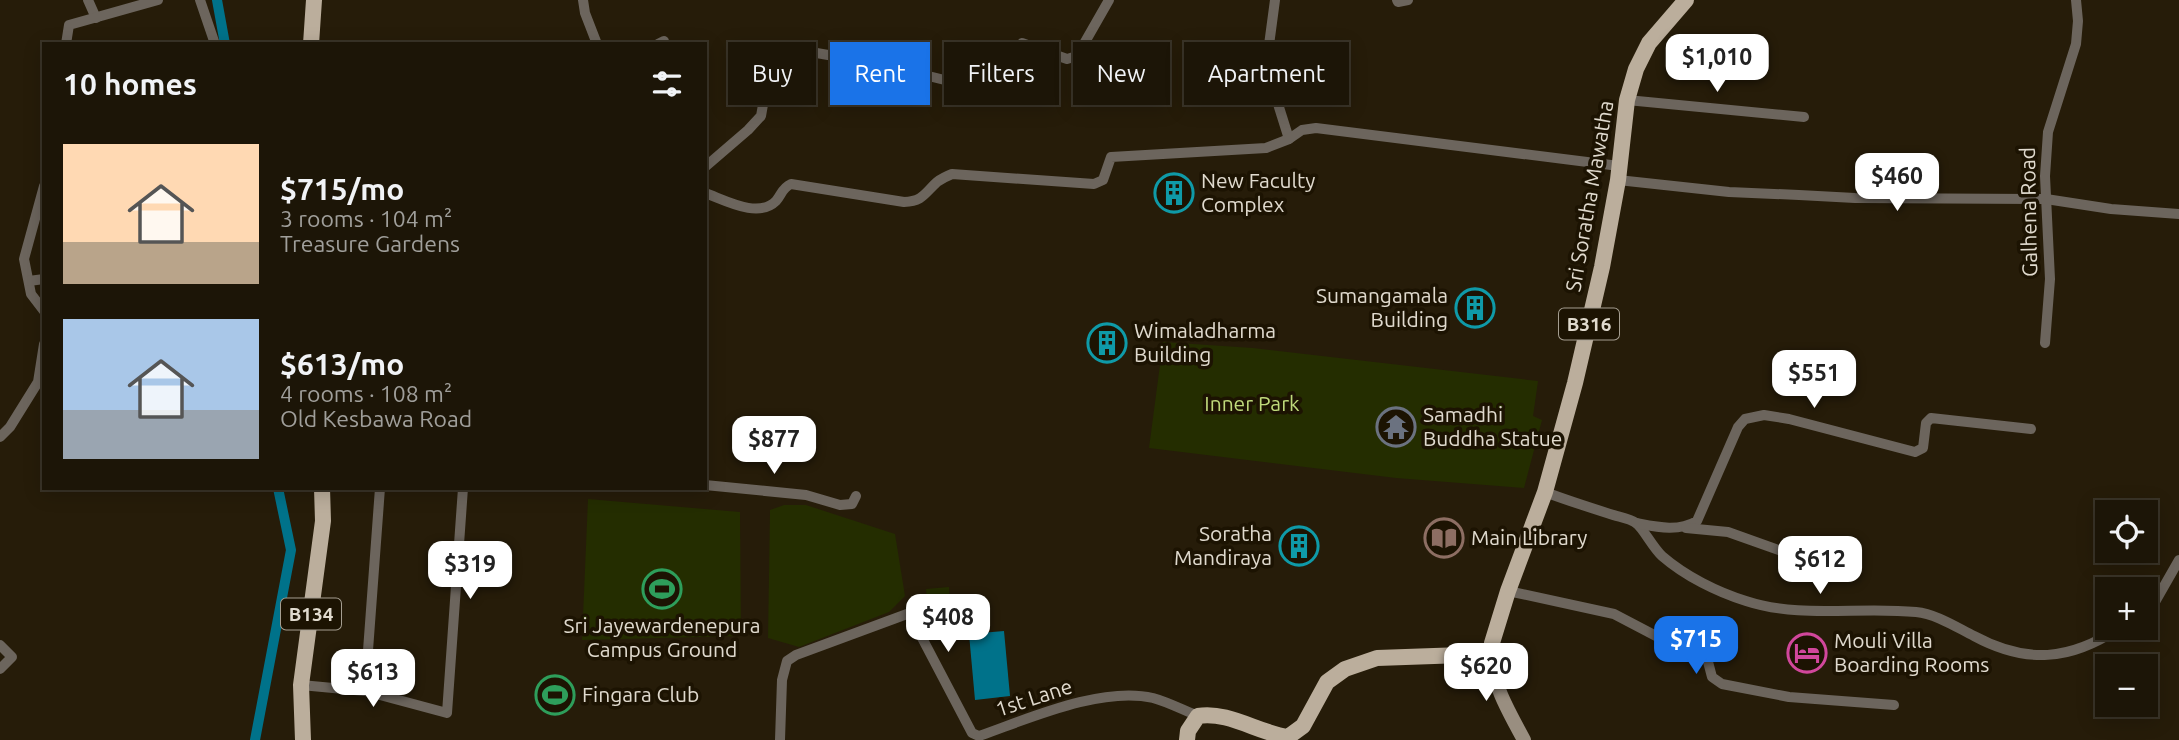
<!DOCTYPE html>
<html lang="en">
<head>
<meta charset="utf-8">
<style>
	:root { --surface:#1c1507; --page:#292215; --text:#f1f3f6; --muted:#a09f9b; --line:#3a3428; --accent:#1a73e8 }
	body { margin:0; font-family:Ubuntu,sans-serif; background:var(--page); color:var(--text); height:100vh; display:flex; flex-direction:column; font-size:26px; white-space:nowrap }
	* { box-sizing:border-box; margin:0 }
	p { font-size:23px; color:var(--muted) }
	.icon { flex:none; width:38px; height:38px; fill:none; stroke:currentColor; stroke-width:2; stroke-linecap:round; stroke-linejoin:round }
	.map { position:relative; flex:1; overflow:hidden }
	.drawer { position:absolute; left:42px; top:42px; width:665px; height:448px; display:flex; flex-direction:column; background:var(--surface); border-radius:0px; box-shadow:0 4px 18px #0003,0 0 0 2px var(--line) }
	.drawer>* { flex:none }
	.banner { position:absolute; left:728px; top:42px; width:665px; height:63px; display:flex; gap:14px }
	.controls { position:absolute; left:2095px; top:500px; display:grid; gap:14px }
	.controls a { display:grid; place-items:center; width:63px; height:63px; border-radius:0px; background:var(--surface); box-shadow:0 4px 18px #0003,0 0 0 2px var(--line); font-size:35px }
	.price { position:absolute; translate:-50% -60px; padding:0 16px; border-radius:14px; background:#fff; color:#222; font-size:23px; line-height:46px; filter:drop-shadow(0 2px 4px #0008) }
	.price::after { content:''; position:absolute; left:50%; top:42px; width:21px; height:16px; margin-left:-10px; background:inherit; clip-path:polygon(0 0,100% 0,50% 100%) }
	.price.current { background:var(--accent); color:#fff }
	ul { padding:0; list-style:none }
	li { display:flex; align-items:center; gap:21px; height:175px; padding:0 21px }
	li span { display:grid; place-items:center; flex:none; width:196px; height:140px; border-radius:0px; color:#555 }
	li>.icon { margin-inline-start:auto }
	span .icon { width:84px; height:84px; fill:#fffc; stroke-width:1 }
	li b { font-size:30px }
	h2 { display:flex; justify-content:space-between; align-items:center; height:84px; padding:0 21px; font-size:30px }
	.chip { padding:0 24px; border-radius:0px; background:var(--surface); box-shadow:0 4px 18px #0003,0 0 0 2px var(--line); font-size:24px; line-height:63px }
	.chip.current { background:var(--accent); color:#fff }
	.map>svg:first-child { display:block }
	.green { fill:#242d00 }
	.water { fill:#00728a }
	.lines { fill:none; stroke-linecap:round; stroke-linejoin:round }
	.canal { stroke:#00728a; stroke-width:10 }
	.street { stroke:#6c655d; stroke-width:10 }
	.secondary { stroke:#998e80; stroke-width:14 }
	.primary { stroke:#bbae9c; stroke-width:16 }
	.labels { text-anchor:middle; stroke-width:7; stroke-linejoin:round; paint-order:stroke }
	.shield { fill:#1c1302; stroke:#a59e91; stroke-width:2 }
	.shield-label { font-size:19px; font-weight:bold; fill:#e0dace }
	.poi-label { font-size:21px; fill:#e0dace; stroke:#1c1302; text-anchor:start }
	.street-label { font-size:21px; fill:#e0dace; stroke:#1c1302 }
	.park-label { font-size:21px; fill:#bfd97b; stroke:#1c1302 }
</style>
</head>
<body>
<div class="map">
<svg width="2179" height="740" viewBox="0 0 2179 740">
	<rect width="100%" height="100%" fill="#261c09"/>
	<g class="green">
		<polygon points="1163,342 1253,348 1538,381 1533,416 1542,420 1524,488 1396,478 1149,448"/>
		<polygon points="588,499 740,512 741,636 582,640"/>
		<polygon points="784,505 806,505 895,534 905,596 889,612 799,647 768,638 770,510"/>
		<polygon points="949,587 951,629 929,630 926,589"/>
	</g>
	<polygon class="water" points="1004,631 1010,696 975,700 969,634"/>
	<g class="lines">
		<g class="canal">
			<polyline points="217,0 225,44"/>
			<polyline points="255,740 291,550 278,488"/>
		</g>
		<g class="street">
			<polyline points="88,0 96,18"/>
			<polyline points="200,0 215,44"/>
			<polyline points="583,0 585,13 597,44"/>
			<polyline points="1275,0 1269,45 1273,88 1289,139"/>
			<polyline points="1397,0 1398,2 1408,0"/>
			<polyline points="66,44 69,25 158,0"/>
			<polyline points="658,44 664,41"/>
			<polyline points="1627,100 1804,117"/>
			<polyline points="705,167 748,130 761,116 772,54 776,49 782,47 880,64 985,90 998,85 1022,43 1067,59 1077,56 1109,0"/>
			<polyline points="1618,180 1729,192 1799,195 1855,198 2046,199 2111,209 2179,214"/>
			<polyline points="44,186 24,259 31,294 44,311"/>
			<path d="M705 193C725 200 758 219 776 201 782 194 782 188 791 184L904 202C923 201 924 194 937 182 941 179 947 176 952 174L1094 184 1103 180 1111 157 1266 148 1289 139 1302 130 1316 128 1619 166"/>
			<polyline points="29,281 44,279"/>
			<polyline points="2045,343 2050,279 2045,176 2048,132 2076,44 2078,21 2076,0"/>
			<polyline points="0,437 10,427 38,382 44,344"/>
			<polyline points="705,485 806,495 840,505 852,504 856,496"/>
			<path d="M1545 492C1566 500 1588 507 1610 514 1618 517 1629 518 1636 523 1643 528 1653 548 1662 556 1685 576 1717 592 1746 601 1801 619 1859 606 1916 612 1936 614 1956 627 1974 636 2026 664 2070 661 2119 628"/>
			<path d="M1636 523C1657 527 1678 532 1697 521L1738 427 1745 419 1764 415 1789 419 1915 452 1923 448 1926 423 1931 418 2031 429"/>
			<polyline points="1686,528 1728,532 1787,553"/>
			<polyline points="1508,591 1614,614 1656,636 1697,646 1707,658 1712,677 1722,684 1789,697 1894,705"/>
			<polyline points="2146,609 2155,602 2179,560"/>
			<polyline points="0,645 12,657 0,669"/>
			<polyline points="301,685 365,691 447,713 463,488"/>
			<polyline points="365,691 380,488"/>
			<path d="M780 740 782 680 787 661 796 655 907 614 910 615 972 733 979 736C1028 719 1101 686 1153 698 1168 702 1183 710 1198 716"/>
		</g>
		<path class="secondary" d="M1491 654C1492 684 1510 714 1524 740"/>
		<g class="primary">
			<polyline points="311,44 314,0"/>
			<polyline points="303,740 301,685 323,521 322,488"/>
			<path d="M1187 740 1188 731 1198 716C1229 711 1258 733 1288 737L1303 726 1327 682 1345 669 1377 658 1491 654 1492 643 1508 591 1545 492 1575 383 1602 267 1618 180 1627 100 1636 69 1649 43 1686 0"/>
		</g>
	</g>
	<defs>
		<g id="building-ring" transform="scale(2.0125)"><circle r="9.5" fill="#1c1302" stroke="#0f9aa8" stroke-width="1.5"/><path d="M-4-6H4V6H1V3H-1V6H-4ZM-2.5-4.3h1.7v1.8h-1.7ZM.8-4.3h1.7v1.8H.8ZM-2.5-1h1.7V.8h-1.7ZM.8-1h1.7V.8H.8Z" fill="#0f9aa8"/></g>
		<g id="temple-ring" transform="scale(2.0125)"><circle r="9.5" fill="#1c1302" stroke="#6b7280" stroke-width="1.5"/><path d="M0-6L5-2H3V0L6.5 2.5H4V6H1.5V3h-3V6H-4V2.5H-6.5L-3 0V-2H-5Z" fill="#6b7280"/></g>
		<g id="library-ring" transform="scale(2.0125)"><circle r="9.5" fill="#1c1302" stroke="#8d6e63" stroke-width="1.5"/><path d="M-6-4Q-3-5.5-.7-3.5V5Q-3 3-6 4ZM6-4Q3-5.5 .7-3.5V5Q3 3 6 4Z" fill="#8d6e63"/></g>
		<g id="stadium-ring" transform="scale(2.0125)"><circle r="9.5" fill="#1c1302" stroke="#2e9e5b" stroke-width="1.5"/><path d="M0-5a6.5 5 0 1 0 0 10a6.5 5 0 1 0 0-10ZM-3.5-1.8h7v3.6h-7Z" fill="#2e9e5b"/></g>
		<g id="hotel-ring" transform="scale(2.0125)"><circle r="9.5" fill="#1c1302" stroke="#d1479c" stroke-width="1.5"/><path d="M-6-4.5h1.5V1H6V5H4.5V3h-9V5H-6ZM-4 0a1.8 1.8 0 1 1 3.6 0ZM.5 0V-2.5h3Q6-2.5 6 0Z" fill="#d1479c"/></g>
	</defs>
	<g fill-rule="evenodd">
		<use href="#building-ring" x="1174" y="193"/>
		<use href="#building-ring" x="1475" y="308"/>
		<use href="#building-ring" x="1107" y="343"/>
		<use href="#temple-ring" x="1396" y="427"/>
		<use href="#library-ring" x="1444" y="538"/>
		<use href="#building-ring" x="1299" y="546"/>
		<use href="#stadium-ring" x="662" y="589"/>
		<use href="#hotel-ring" x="1807" y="653"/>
		<use href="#stadium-ring" x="555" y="695"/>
	</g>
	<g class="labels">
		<g class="shield">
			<rect x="1559" y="308.5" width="60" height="31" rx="5"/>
			<rect x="281" y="598.5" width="60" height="31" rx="5"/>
		</g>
		<g class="shield-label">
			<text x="1589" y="331">B316</text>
			<text x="311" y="621">B134</text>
		</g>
		<g class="poi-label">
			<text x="1201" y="188">New Faculty<tspan x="1201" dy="24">Complex</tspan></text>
			<text x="1448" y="303" text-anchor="end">Sumangamala<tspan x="1448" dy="24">Building</tspan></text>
			<text x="1134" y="338">Wimaladharma<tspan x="1134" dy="24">Building</tspan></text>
			<text x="1423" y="422">Samadhi<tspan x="1423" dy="24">Buddha Statue</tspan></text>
			<text x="1272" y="541" text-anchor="end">Soratha<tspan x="1272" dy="24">Mandiraya</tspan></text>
			<text x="1471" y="545">Main Library</text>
			<text x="662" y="633" text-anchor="middle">Sri Jayewardenepura<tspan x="662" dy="24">Campus Ground</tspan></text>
			<text x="1834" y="648">Mouli Villa<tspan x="1834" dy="24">Boarding Rooms</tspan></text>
			<text x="582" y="702">Fingara Club</text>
		</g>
		<g class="street-label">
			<text transform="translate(1590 196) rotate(-80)" y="7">Sri Soratha Mawatha</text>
			<text transform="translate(2029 212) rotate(-91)" y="7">Galhena Road</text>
			<text transform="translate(1034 698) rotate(-18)" y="7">1st Lane</text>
		</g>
		<g class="park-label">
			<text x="1252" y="411">Inner Park</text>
		</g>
	</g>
</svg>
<div class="controls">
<a><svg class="icon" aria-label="locate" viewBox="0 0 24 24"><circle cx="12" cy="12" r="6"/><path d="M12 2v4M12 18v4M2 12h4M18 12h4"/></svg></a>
<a>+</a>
<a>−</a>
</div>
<b class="price" style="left:1717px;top:94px">$1,010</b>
<b class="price" style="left:1897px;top:213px">$460</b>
<b class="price" style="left:1814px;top:410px">$551</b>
<b class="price" style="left:774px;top:476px">$877</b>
<b class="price" style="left:1820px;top:596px">$612</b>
<b class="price" style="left:470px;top:601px">$319</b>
<b class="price" style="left:948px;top:654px">$408</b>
<b class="price current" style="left:1696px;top:676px">$715</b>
<b class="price" style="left:1486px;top:703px">$620</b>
<b class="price" style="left:373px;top:709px">$613</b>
<div class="banner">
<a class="chip">Buy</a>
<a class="chip current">Rent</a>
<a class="chip">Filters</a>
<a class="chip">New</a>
<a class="chip">Apartment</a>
</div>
<section class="drawer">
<h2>10 homes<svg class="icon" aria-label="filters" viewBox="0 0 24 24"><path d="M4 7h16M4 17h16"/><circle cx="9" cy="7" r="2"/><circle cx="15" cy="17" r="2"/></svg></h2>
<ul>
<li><span style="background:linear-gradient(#ffd9b3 70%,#b9a48a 0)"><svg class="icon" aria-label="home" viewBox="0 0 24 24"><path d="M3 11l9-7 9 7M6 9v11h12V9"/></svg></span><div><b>$715/mo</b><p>3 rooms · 104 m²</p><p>Treasure Gardens</p></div></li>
<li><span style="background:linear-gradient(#a9c7e8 65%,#9aa5b1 0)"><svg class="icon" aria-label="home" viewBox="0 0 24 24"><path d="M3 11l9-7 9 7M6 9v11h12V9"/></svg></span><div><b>$613/mo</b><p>4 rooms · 108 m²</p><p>Old Kesbawa Road</p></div></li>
</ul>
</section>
</div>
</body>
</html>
